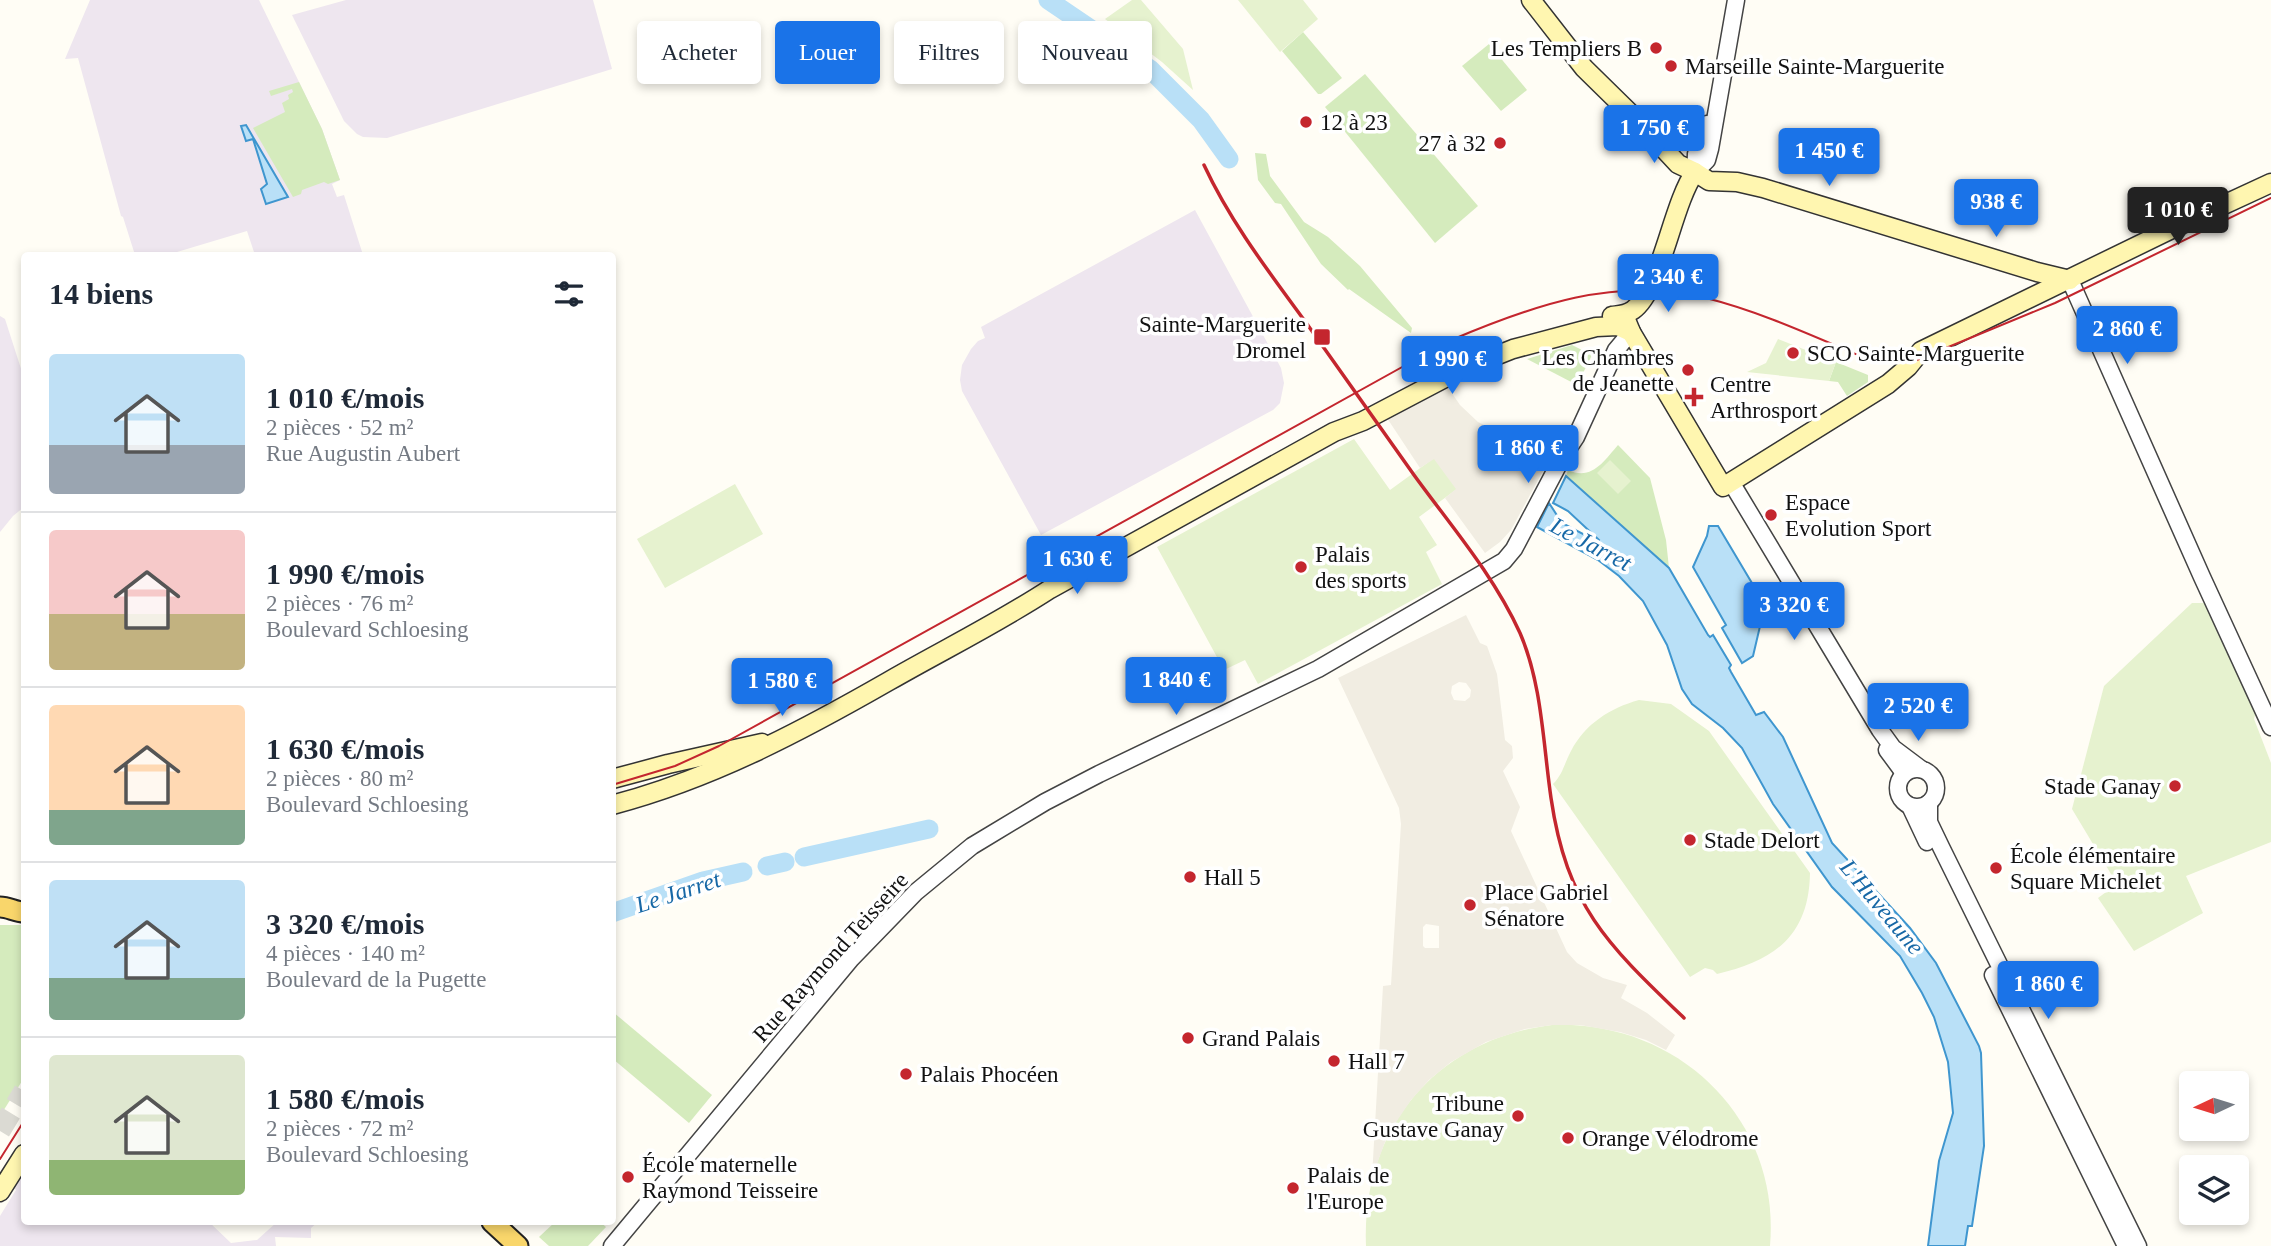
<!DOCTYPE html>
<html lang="fr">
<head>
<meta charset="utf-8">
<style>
	:root { --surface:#fff; --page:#f6f6f7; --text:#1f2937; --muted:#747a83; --line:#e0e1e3; --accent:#1a73e8 }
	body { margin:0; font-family:"Times New Roman",serif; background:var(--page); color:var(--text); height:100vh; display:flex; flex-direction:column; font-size:26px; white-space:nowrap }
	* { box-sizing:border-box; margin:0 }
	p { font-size:23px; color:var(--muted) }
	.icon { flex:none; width:38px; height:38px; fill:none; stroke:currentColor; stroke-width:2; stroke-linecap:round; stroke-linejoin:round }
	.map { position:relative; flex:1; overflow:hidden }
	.panel { position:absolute; left:21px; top:252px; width:595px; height:973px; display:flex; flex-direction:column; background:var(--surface); border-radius:7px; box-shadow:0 4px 10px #0003 }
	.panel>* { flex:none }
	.guide { position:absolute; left:637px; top:21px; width:665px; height:63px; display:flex; gap:14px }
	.needle { width:46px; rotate:266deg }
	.fabs { position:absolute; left:2179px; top:1071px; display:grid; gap:14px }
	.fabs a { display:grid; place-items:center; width:70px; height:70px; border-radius:7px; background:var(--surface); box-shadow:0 4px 10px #0003; font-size:35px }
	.price { position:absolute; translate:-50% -60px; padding:0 16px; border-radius:7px; background:var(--accent); color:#fff; font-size:23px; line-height:46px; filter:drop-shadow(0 2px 4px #0008) }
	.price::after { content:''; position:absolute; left:50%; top:42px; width:21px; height:16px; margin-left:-10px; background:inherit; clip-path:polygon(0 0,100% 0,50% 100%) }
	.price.current { background:#222; color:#fff }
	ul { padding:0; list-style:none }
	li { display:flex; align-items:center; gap:21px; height:175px; padding:0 28px }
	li+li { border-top:2px solid var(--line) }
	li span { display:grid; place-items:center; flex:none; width:196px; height:140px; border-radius:7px; color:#555 }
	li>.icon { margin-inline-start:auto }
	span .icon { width:84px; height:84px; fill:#fffc; stroke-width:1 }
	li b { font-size:30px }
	h2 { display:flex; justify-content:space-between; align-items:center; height:84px; padding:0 28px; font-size:30px }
	.chip { padding:0 24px; border-radius:7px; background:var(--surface); box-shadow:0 4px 10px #0003; font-size:24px; line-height:63px }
	.chip.current { background:var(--accent); color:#fff }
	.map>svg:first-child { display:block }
	.industrial { fill:#eee6ef }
	.green { fill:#d5ebbd }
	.pitch { fill:#e6f2cf }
	.plaza { fill:#f1ede2; fill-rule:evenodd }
	.water { fill:#b9e0f7; stroke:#3f96cf; stroke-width:2 }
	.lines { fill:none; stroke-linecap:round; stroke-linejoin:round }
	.river { stroke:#b9e0f7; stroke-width:19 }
	.trunk-tunnel { stroke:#dbdad3; stroke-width:21; stroke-dasharray:21 10; stroke-linecap:butt }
	.tertiary-casing { stroke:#444; stroke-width:19 }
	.secondary-casing { stroke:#333; stroke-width:21 }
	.primary-casing { stroke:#222; stroke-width:23 }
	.tertiary { stroke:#fff; stroke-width:16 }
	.secondary { stroke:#fff6b0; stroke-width:18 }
	.primary { stroke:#f9d66b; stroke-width:19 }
	.tram { stroke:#c4262e; stroke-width:2 }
	.rail { stroke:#c4262e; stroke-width:3.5 }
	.poi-dot { fill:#c4262e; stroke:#fff; stroke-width:2.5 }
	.labels { text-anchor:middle; stroke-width:7; stroke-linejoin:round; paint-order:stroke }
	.poi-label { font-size:23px; fill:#111; stroke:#fff; text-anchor:start }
	.street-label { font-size:23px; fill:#111; stroke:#fff }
	.water-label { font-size:24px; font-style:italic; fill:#1768a6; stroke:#fff }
</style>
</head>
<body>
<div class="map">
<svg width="2271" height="1246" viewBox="0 0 2271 1246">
	<rect width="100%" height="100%" fill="#fffdf5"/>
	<g class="industrial">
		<polygon points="90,0 259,0 322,129 340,180 332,184 337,197 344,195 363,255 255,255 247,231 167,255 135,255 123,217 121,216 78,58 65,59"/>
		<polygon points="346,0 593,0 612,69 387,138 363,137 357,134 344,121 292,15"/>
		<polygon points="1195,210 1281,368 1284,383 1280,403 1273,410 1041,535 962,391 960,380 962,365 971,349 978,341 985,338 981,327"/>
		<polygon points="0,316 5,319 24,378 24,507 13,516 0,532"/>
		<polygon points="24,1166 24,1222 209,1222 231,1243 257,1240 277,1222 318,1222 311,1228 311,1238 275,1237 276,1246 0,1246 0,1216 16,1190 12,1186"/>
	</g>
	<g class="green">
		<polygon points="1303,32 1342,78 1321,94 1318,94 1282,51"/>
		<polygon points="1489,44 1527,90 1501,111 1462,66"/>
		<polygon points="1365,74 1478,206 1435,243 1325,107"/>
		<polygon points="299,82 322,129 340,180 328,184 324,182 302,190 301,194 293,197 253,128 285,112 282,103 289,99 288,95 293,92 292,89 271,96 269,91"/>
		<polygon points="1255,153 1266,154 1270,176 1304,222 1328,237 1360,266 1412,328 1411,333 1349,289 1348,290 1321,264 1281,204 1275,203 1258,180"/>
		<polygon points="1572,345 1592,355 1577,385 1527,359"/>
		<polygon points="1836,362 1868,375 1868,382 1847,396 1838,382 1829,381"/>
		<path d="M1618 445 1650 478 1666 540 1669 568 1566 476 1568 470C1592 481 1604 461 1618 445Z"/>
		<polygon points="0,925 24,925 24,1078 0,1116"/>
		<polygon points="613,1012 712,1095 689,1123 613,1059"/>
		<polygon points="555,1222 600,1222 606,1227 588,1246 549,1246 539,1237"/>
	</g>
	<g class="pitch">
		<polygon points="1132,0 1141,0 1183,49 1193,90 1162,62 1105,19"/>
		<polygon points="1238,0 1303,0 1318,19 1280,52"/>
		<polygon points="1778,339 1836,362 1829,381 1747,372 1766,363"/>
		<polygon points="1354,439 1390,490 1434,458 1457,489 1419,517 1437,545 1426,552 1442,584 1258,684 1245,660 1224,670 1157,547"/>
		<polygon points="1610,460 1631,481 1618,494 1597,473"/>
		<polygon points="735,484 763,534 665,588 637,539"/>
		<polygon points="2192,603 2206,603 2256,711 2254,719 2271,763 2271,842 2186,876 2203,913 2134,951 2098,898 2117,884 2072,809 2104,686"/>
		<path d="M1639 700 1671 704 1709 731 1810 873C1809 936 1774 961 1717 974L1713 970 1705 968 1690 977 1553 784C1563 774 1564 764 1571 751 1585 724 1610 708 1639 700Z"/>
		<path d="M1552 1025C1677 1020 1781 1118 1770 1246H1366C1361 1129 1436 1039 1552 1025Z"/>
	</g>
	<g class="plaza">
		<polygon points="1447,386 1460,405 1478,422 1550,458 1511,530 1500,542 1485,553 1445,498 1456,489 1434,459 1420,468 1387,418"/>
		<path d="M1466 615 1480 643 1487 646 1497 674 1505 740 1512 746 1513 758 1503 771 1520 807 1511 831 1567 952 1577 963 1603 978 1627 985 1621 998 1647 1013 1675 1035 1666 1050 1646 1040 1620 1032 1580 1025H1552L1525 1029 1486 1042 1451 1062 1429 1080 1411 1100 1388 1134 1372 1177 1383 986 1391 985 1401 824 1399 808 1338 678ZM1459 682 1466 683 1471 690 1470 697 1465 701 1454 700 1451 693 1452 686ZM1426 924 1439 926V948H1425L1423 946V927Z"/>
	</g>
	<g class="water">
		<polygon points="246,125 288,197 266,204 261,189 267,184 253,139 246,141 241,126"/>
		<polygon points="1566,476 1669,568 1708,635 1710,637 1713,635 1731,665 1729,668 1731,672 1756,715 1764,712 1783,737 1832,843 1910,928 1936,963 1979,1046 1981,1053 1984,1146 1972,1226 1968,1226 1965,1246 1928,1246 1939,1161 1953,1113 1948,1062 1934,1017 1922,993 1900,956 1832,887 1773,804 1742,748 1723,728 1692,704 1682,689 1667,645 1643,601 1619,576 1598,560 1537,527 1549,503 1562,523 1598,542 1599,540 1568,511 1553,503"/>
		<polygon points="1709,526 1718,526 1765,605 1753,656 1742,663 1722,628 1726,625 1693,567 1707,536"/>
	</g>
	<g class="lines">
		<g class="river">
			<polyline points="1048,0 1150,69 1201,120 1229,159"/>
			<polyline points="804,857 929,829"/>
			<polyline points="767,866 785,862"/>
			<polyline points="612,913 703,881 743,872"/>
		</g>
		<polyline class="trunk-tunnel" points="0,1131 24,1091"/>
		<g class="tertiary-casing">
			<g id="tertiary">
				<polyline points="1695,172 1707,160 1710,149 1736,0"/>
				<polyline points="1695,172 1696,154 1707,124"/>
				<polyline points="2070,280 2202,577 2271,727"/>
				<polyline points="1731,482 1880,730 1893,748 1921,769"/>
				<polyline points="1887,750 1904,773"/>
				<circle cx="1917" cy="788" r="19"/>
				<polyline points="1929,803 1929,822 1941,847 2138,1246"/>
				<polyline points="1910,806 1927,842"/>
				<polyline points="1993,975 2126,1246"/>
				<polyline points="612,1246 851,959 916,892 972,846 1045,802 1099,774 1318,669 1504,561 1514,549 1562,458 1576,437 1616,350 1631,332"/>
			</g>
		</g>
		<g class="secondary-casing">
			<g id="secondary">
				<polyline points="1531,0 1584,68 1638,121 1678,164 1695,172 1709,181 1737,182 1763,188 2037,272 2070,280"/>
				<polyline points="1624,315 1631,332 1723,487 1888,384 1908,367 1921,351 2178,226 2271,183"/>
				<path d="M1612 316C1619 315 1626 315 1633 310 1661 290 1672 204 1695 172"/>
				<polyline points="612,779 668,764 762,743"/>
				<path d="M612 805C711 779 800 732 889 681 943 650 998 623 1050 589L1334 432 1363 421 1460 370 1513 349 1596 327 1618 326 1631 332"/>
				<polyline points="0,1192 24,1154"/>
			</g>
		</g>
		<g class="primary-casing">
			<g id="primary">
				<path d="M0 907C9 907 15 912 24 912"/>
				<polyline points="492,1222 518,1246"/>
			</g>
		</g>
		<use href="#tertiary" class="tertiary"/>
		<use href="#secondary" class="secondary"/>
		<use href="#primary" class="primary"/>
		<g class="tram">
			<path d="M612 785 675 766 719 746 1449 341C1531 306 1617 275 1706 298 1762 312 1817 338 1870 360L1895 363 1912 362 2055 303 2271 198"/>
			<polyline points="0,1159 24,1121"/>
		</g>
		<path class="rail" d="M1204 165C1231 223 1269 272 1307 324 1343 374 1378 425 1414 475 1451 526 1493 574 1520 633 1542 684 1543 743 1551 798 1567 907 1608 945 1684 1018"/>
	</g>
	<g class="poi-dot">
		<circle cx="1656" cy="48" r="7"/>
		<circle cx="1671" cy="66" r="7"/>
		<circle cx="1306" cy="122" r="7"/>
		<circle cx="1500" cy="143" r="7"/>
		<rect x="1313" y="328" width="18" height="18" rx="3.5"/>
		<circle cx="1793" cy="353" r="7"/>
		<circle cx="1688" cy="370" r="7"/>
		<path d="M1690.5 386.5h7v7h7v7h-7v7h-7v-7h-7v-7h7z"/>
		<circle cx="1771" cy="515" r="7"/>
		<circle cx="1301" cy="567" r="7"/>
		<circle cx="2175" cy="786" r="7"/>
		<circle cx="1690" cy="840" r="7"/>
		<circle cx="1996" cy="868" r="7"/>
		<circle cx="1190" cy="877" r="7"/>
		<circle cx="1470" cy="905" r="7"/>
		<circle cx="1188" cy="1038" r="7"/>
		<circle cx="1334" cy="1061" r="7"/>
		<circle cx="906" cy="1074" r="7"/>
		<circle cx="1518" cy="1116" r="7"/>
		<circle cx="1568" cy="1138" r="7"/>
		<circle cx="628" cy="1177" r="7"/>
		<circle cx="1293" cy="1188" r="7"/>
	</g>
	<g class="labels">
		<g class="poi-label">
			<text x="1642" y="56" text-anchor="end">Les Templiers B</text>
			<text x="1685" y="74">Marseille Sainte-Marguerite</text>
			<text x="1320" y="130">12 à 23</text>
			<text x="1486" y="151" text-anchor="end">27 à 32</text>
			<text x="1306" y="332" text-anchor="end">Sainte-Marguerite<tspan x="1306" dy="26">Dromel</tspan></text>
			<text x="1807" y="361">SCO Sainte-Marguerite</text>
			<text x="1674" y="365" text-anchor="end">Les Chambres<tspan x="1674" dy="26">de Jeanette</tspan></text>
			<text x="1710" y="392">Centre<tspan x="1710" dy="26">Arthrosport</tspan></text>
			<text x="1785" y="510">Espace<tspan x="1785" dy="26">Evolution Sport</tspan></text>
			<text x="1315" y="562">Palais<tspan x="1315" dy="26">des sports</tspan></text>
			<text x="2161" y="794" text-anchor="end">Stade Ganay</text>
			<text x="1704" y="848">Stade Delort</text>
			<text x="2010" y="863">École élémentaire<tspan x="2010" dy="26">Square Michelet</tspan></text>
			<text x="1204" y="885">Hall 5</text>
			<text x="1484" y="900">Place Gabriel<tspan x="1484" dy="26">Sénatore</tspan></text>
			<text x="1202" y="1046">Grand Palais</text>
			<text x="1348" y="1069">Hall 7</text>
			<text x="920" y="1082">Palais Phocéen</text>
			<text x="1504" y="1111" text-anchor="end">Tribune<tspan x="1504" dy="26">Gustave Ganay</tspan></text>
			<text x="1582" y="1146">Orange Vélodrome</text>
			<text x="642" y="1172">École maternelle<tspan x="642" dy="26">Raymond Teisseire</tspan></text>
			<text x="1307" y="1183">Palais de<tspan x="1307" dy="26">l'Europe</tspan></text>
		</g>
		<g class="street-label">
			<text transform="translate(830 957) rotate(-48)" y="8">Rue Raymond Teisseire</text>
		</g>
		<g class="water-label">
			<text transform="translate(1591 544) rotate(28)" y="8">Le Jarret</text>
			<text transform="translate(678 892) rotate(-18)" y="8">Le Jarret</text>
			<text transform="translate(1882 907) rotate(50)" y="8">L'Huveaune</text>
		</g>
	</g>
</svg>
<div class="fabs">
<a><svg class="needle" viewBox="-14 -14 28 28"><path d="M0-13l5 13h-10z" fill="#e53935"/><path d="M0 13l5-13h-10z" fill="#747a83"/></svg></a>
<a><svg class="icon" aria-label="layers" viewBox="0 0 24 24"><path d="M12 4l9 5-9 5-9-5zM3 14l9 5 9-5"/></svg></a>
</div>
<b class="price" style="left:1654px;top:165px">1 750 €</b>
<b class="price" style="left:1829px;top:188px">1 450 €</b>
<b class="price" style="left:1996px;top:239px">938 €</b>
<b class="price current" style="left:2178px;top:247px">1 010 €</b>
<b class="price" style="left:1668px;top:314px">2 340 €</b>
<b class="price" style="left:2127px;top:366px">2 860 €</b>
<b class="price" style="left:1452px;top:396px">1 990 €</b>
<b class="price" style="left:1528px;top:485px">1 860 €</b>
<b class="price" style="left:1077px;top:596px">1 630 €</b>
<b class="price" style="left:1794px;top:642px">3 320 €</b>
<b class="price" style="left:1176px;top:717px">1 840 €</b>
<b class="price" style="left:782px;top:718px">1 580 €</b>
<b class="price" style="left:1918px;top:743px">2 520 €</b>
<b class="price" style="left:2048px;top:1021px">1 860 €</b>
<div class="guide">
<a class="chip">Acheter</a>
<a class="chip current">Louer</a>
<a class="chip">Filtres</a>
<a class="chip">Nouveau</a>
</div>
<section class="panel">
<h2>14 biens<svg class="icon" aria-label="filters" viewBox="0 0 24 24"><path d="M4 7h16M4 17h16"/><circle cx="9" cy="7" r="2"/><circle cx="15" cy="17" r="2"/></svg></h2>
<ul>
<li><span style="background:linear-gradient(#bfe0f5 65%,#9aa5b1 0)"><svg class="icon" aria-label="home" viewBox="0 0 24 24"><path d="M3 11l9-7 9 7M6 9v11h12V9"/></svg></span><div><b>1 010 €/mois</b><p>2 pièces · 52 m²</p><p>Rue Augustin Aubert</p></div></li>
<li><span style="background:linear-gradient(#f6c9c9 60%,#c2b280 0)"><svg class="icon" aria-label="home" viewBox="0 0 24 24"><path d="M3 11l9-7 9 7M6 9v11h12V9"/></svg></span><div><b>1 990 €/mois</b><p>2 pièces · 76 m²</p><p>Boulevard Schloesing</p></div></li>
<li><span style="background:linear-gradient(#ffd9b3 75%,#7fa58c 0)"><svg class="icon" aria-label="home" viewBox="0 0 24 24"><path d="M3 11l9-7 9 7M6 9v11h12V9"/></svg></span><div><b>1 630 €/mois</b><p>2 pièces · 80 m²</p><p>Boulevard Schloesing</p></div></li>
<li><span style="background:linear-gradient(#bfe0f5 70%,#7fa58c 0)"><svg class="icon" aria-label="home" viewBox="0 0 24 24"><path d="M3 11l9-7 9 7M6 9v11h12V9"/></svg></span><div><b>3 320 €/mois</b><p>4 pièces · 140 m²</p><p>Boulevard de la Pugette</p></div></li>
<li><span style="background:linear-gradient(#dfe7d0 75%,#8fb573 0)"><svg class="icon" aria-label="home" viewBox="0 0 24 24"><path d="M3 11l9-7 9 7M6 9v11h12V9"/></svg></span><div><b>1 580 €/mois</b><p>2 pièces · 72 m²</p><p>Boulevard Schloesing</p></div></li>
</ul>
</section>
</div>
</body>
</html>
